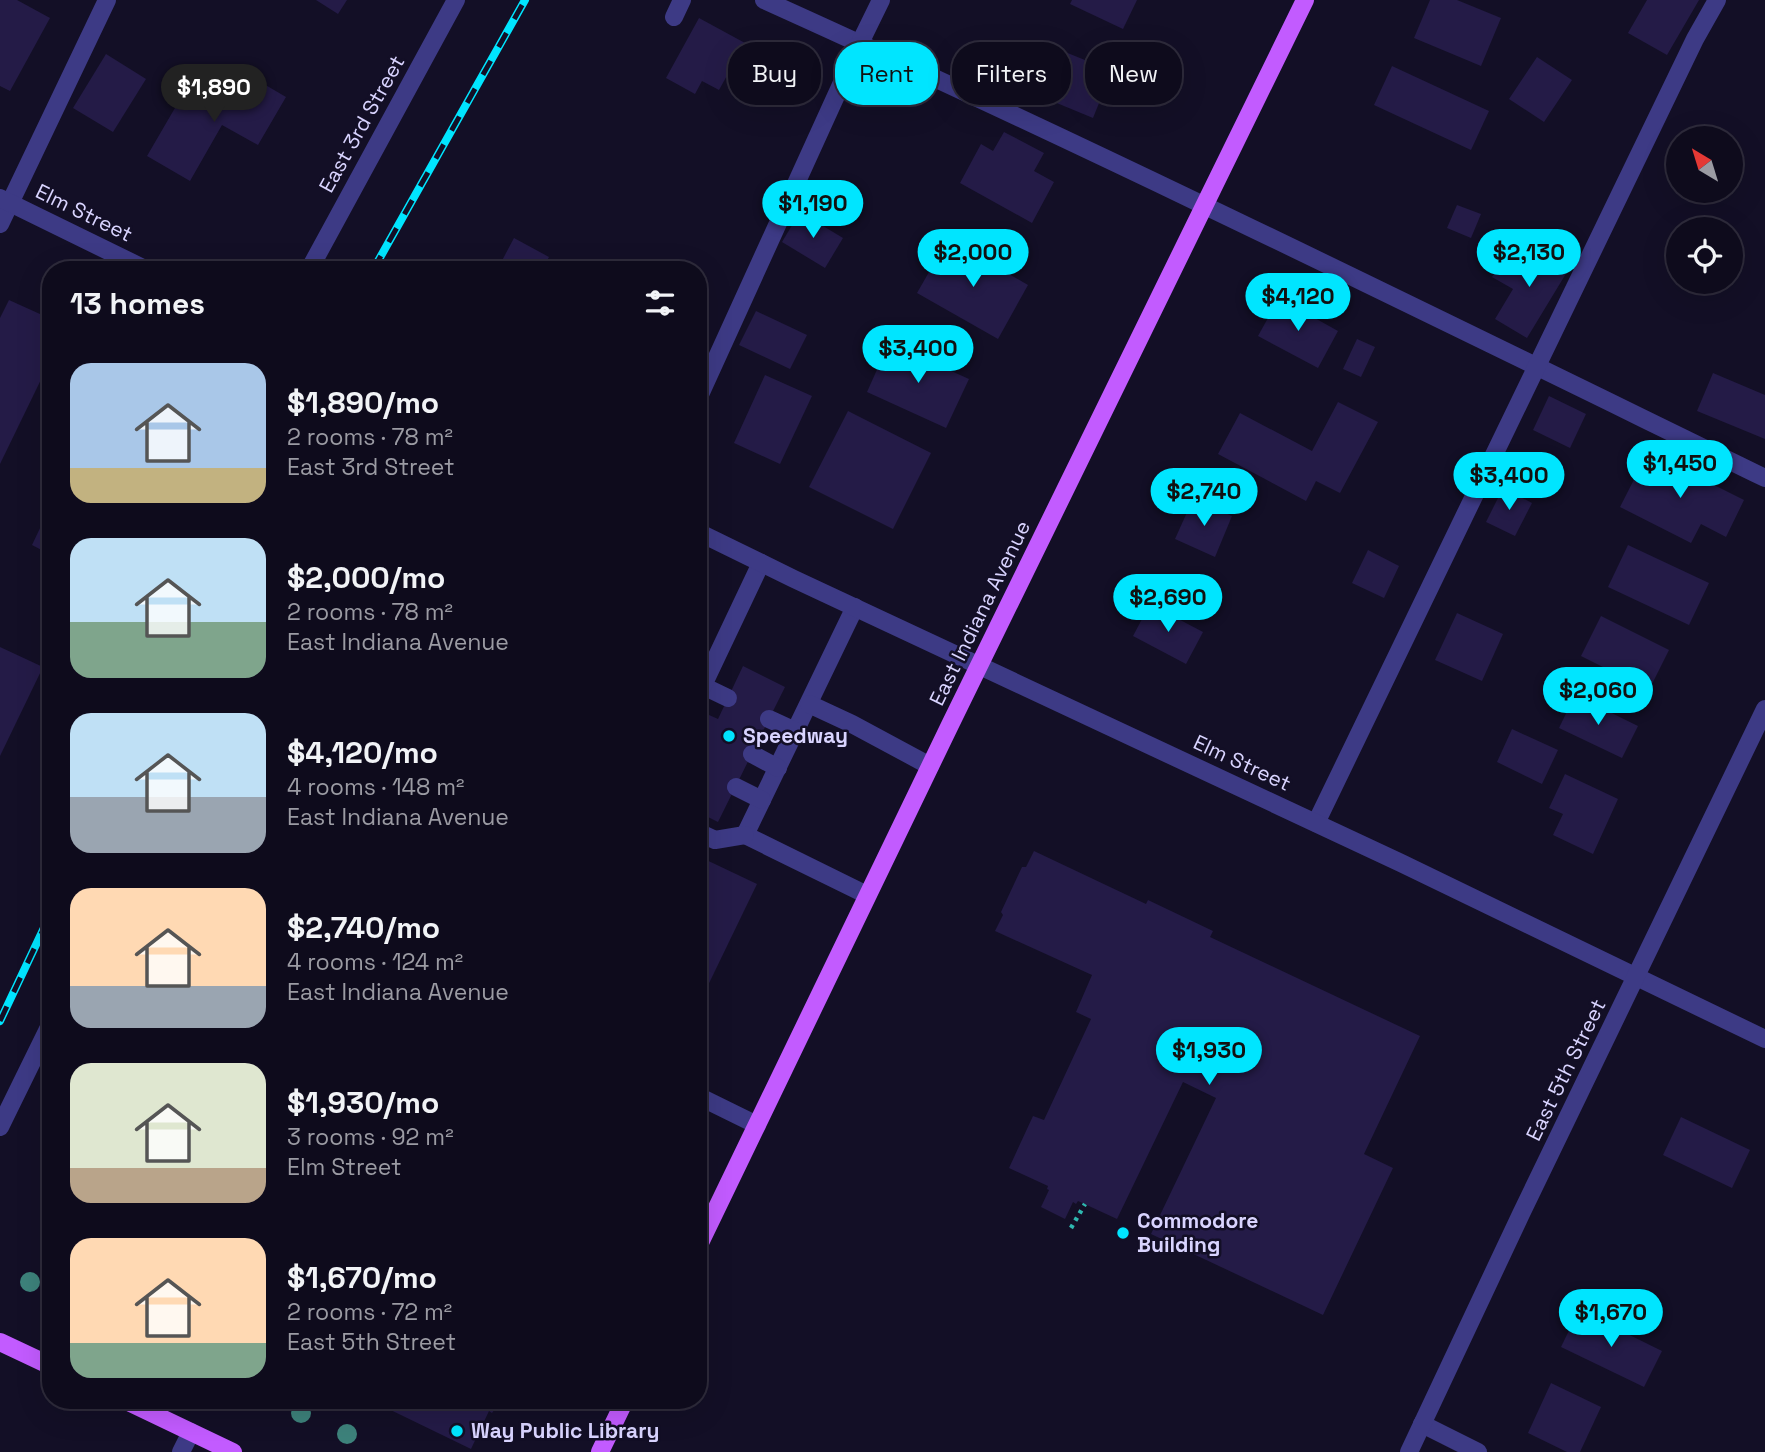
<!DOCTYPE html>
<html lang="en">
<head>
<meta charset="utf-8">
<style>
	:root { --surface:#0e0b1c; --page:#171425; --text:#f1f3f6; --muted:#9b9ba3; --line:#2e2b3b; --accent:#00e5ff }
	body { margin:0; font-family:"Space Grotesk",sans-serif; background:var(--page); color:var(--text); height:100vh; display:flex; flex-direction:column; font-size:26px; white-space:nowrap }
	* { box-sizing:border-box; margin:0 }
	p { font-size:23px; color:var(--muted) }
	.icon { flex:none; width:38px; height:38px; fill:none; stroke:currentColor; stroke-width:2; stroke-linecap:round; stroke-linejoin:round }
	.map { position:relative; flex:1; overflow:hidden }
	.sheet { position:absolute; left:42px; top:261px; width:665px; height:1148px; display:flex; flex-direction:column; background:var(--surface); border-radius:28px; box-shadow:0 7px 28px #0002,0 0 0 2px var(--line) }
	.sheet>* { flex:none }
	.guide { position:absolute; left:728px; top:42px; width:665px; height:63px; display:flex; gap:14px }
	.needle { width:46px; rotate:322deg }
	.buttons { position:absolute; left:1666px; top:126px; display:grid; gap:14px }
	.buttons a { display:grid; place-items:center; width:77px; height:77px; border-radius:50%; background:var(--surface); box-shadow:0 7px 28px #0002,0 0 0 2px var(--line); font-size:35px }
	.price { position:absolute; translate:-50% -60px; padding:0 16px; border-radius:24px; background:var(--accent); color:#111; font-size:23px; line-height:46px; filter:drop-shadow(0 2px 4px #0008) }
	.price::after { content:''; position:absolute; left:50%; top:42px; width:21px; height:16px; margin-left:-10px; background:inherit; clip-path:polygon(0 0,100% 0,50% 100%) }
	.price.on { background:#222; color:#fff }
	ul { padding:0; list-style:none }
	li { display:flex; align-items:center; gap:21px; height:175px; padding:0 28px }
	li span { display:grid; place-items:center; flex:none; width:196px; height:140px; border-radius:21px; color:#555 }
	li>.icon { margin-inline-start:auto }
	span .icon { width:84px; height:84px; fill:#fffc; stroke-width:1 }
	li b { font-size:30px }
	h2 { display:flex; justify-content:space-between; align-items:center; height:84px; padding:0 28px; font-size:30px }
	.tag { padding:0 24px; border-radius:28px; background:var(--surface); box-shadow:0 7px 28px #0002,0 0 0 2px var(--line); font-size:24px; line-height:63px }
	.tag.on { background:var(--accent); color:#111 }
	.map>svg:first-child { display:block }
	.building { fill:#241b47 }
	.lines { fill:none; stroke-linecap:round; stroke-linejoin:round }
	.path { stroke:#2fb8b0; stroke-width:4.5; stroke-dasharray:3.5 5; stroke-linecap:butt }
	.lane { stroke:#3d3a85; stroke-width:18 }
	.street { stroke:#3d3a85; stroke-width:18 }
	.primary { stroke:#c25bff; stroke-width:18 }
	.rail-casing { stroke:#00e5ff; stroke-width:8 }
	.rail { stroke:#130f26; stroke-width:5; stroke-dasharray:16; stroke-linecap:butt }
	.tree { fill:#3d827b }
	.poi-dot { fill:#00e5ff; stroke:#130f26; stroke-width:2.5 }
	.labels { text-anchor:middle; stroke-width:5; stroke-linejoin:round; paint-order:stroke }
	.street-label { font-size:21px; fill:#d9d4ff; stroke:#130f26 }
	.poi-label { font-size:21px; font-weight:bold; fill:#d9d4ff; stroke:#130f26; text-anchor:start }
</style>
</head>
<body>
<div class="map">
<svg width="1765" height="1452" viewBox="0 0 1765 1452">
	<rect width="100%" height="100%" fill="#130f26"/>
	<g class="building">
		<polygon points="0,0 17,0 50,18 10,91 0,86"/>
		<polygon points="316,0 347,0 338,14"/>
		<polygon points="1072,0 1137,0 1123,29 1070,4"/>
		<polygon points="1430,0 1457,0 1501,18 1481,66 1414,38"/>
		<polygon points="1647,0 1699,0 1667,55 1628,33"/>
		<polygon points="699,18 745,43 719,90 702,81 695,94 666,78"/>
		<polygon points="1038,41 1112,71 1093,118 1018,87"/>
		<polygon points="106,54 146,79 113,132 73,108"/>
		<polygon points="1537,57 1572,80 1544,122 1509,99"/>
		<polygon points="1392,66 1489,111 1471,150 1374,105"/>
		<polygon points="245,73 286,97 258,145 222,125 190,181 147,156 186,89 223,110"/>
		<polygon points="1004,132 1044,153 1034,171 1054,182 1032,223 960,183 981,144 993,151"/>
		<polygon points="1457,205 1481,214 1471,238 1447,228"/>
		<polygon points="800,212 843,238 825,268 782,242"/>
		<polygon points="514,238 549,257 542,270 497,270"/>
		<polygon points="948,239 1028,285 998,339 917,293"/>
		<polygon points="1534,245 1570,267 1527,338 1495,319 1513,289 1492,277 1502,260 1519,270"/>
		<polygon points="1279,298 1338,331 1318,368 1258,336"/>
		<polygon points="9,300 51,319 51,359 0,464 0,318"/>
		<polygon points="756,311 807,335 790,369 739,345"/>
		<polygon points="1357,339 1375,347 1361,377 1343,369"/>
		<polygon points="889,343 969,379 946,428 867,392"/>
		<polygon points="1713,373 1765,395 1765,439 1697,411"/>
		<polygon points="765,375 812,396 780,464 734,443"/>
		<polygon points="1549,396 1586,414 1570,448 1533,430"/>
		<polygon points="1338,402 1378,422 1340,493 1316,481 1306,501 1218,454 1240,413 1312,451"/>
		<polygon points="848,411 931,453 893,529 809,487"/>
		<polygon points="1648,452 1744,500 1726,537 1701,524 1691,543 1620,507"/>
		<polygon points="1503,488 1532,503 1515,536 1486,522"/>
		<polygon points="1193,499 1232,516 1215,557 1175,539"/>
		<polygon points="51,505 51,555 32,545"/>
		<polygon points="1628,545 1709,583 1689,625 1608,587"/>
		<polygon points="1368,550 1399,566 1384,598 1352,583"/>
		<polygon points="1150,604 1203,632 1186,664 1133,636"/>
		<polygon points="1457,613 1503,634 1482,681 1435,660"/>
		<polygon points="1601,616 1669,650 1649,690 1581,656"/>
		<polygon points="0,647 43,667 0,756"/>
		<polygon points="743,666 785,687 718,822 698,812 698,710 718,719"/>
		<polygon points="1575,695 1638,726 1622,758 1559,728"/>
		<polygon points="1512,729 1558,750 1542,784 1497,762"/>
		<polygon points="1565,774 1618,799 1593,854 1553,835 1563,814 1549,808"/>
		<polygon points="1034,851 1146,904 1148,900 1213,931 1210,937 1420,1036 1364,1154 1393,1168 1323,1315 1151,1234 1216,1098 1183,1082 1117,1219 1078,1201 1076,1204 1073,1202 1065,1219 1041,1207 1049,1190 1047,1189 1048,1186 1009,1168 1033,1116 1044,1120 1091,1019 1076,1012 1092,975 995,931 1003,915 1001,912 1022,867 1026,867"/>
		<polygon points="698,856 757,884 698,1006"/>
		<polygon points="1681,1117 1750,1150 1732,1188 1663,1155"/>
		<polygon points="1579,1310 1662,1351 1644,1387 1561,1347"/>
		<polygon points="1551,1383 1601,1407 1580,1452 1567,1452 1528,1433"/>
		<polygon points="370,1400 501,1400 492,1413 489,1411 471,1449"/>
	</g>
	<g class="lines">
		<polyline class="path" points="1071,1228 1085,1204"/>
		<g class="lane">
			<path d="M764 0C1101 152 1433 316 1765 478"/>
			<polyline points="674,17 682,0"/>
			<polyline points="0,224 107,0"/>
			<polyline points="698,399 860,43 881,0"/>
			<polyline points="855,607 745,835 867,895"/>
			<polyline points="703,686 728,698"/>
			<polyline points="698,696 761,563"/>
			<polyline points="809,704 852,724 930,766"/>
			<polyline points="769,719 795,731"/>
			<polyline points="752,754 778,768"/>
			<polyline points="736,787 762,800"/>
			<polyline points="1316,823 1695,39 1717,0"/>
			<polyline points="698,832 715,840 745,835"/>
			<polyline points="698,1096 757,1125"/>
			<polyline points="1422,1424 1478,1452"/>
			<polyline points="181,1452 191,1432"/>
		</g>
		<g class="street">
			<polyline points="0,198 147,270"/>
			<polyline points="309,270 456,0"/>
			<polyline points="698,532 794,579 1401,863 1765,1039"/>
			<polyline points="0,1127 51,1023"/>
			<polyline points="1409,1452 1521,1214 1765,709"/>
		</g>
		<g class="primary">
			<polyline points="698,1247 950,725 1305,0"/>
			<polyline points="0,1342 51,1366"/>
			<polyline points="124,1400 233,1452"/>
			<polyline points="600,1452 625,1400"/>
		</g>
		<g class="rail-casing">
			<g id="rail">
				<polyline points="373,270 525,0"/>
				<polyline points="0,1021 51,913"/>
			</g>
		</g>
		<use href="#rail" class="rail"/>
	</g>
	<g class="tree">
		<circle cx="30" cy="1282" r="10"/>
		<circle cx="301" cy="1413" r="10"/>
		<circle cx="347" cy="1434" r="10"/>
	</g>
	<g class="poi-dot">
		<circle cx="729" cy="736" r="7"/>
		<circle cx="1123" cy="1233" r="7"/>
		<circle cx="457" cy="1431" r="7"/>
	</g>
	<g class="labels">
		<g class="street-label">
			<text transform="translate(362 124) rotate(-61)" y="7">East 3rd Street</text>
			<text transform="translate(84 213) rotate(26)" y="7">Elm Street</text>
			<text transform="translate(980 613) rotate(-64)" y="7">East Indiana Avenue</text>
			<text transform="translate(1242 763) rotate(25)" y="7">Elm Street</text>
			<text transform="translate(1566 1070) rotate(-64)" y="7">East 5th Street</text>
		</g>
		<g class="poi-label">
			<text x="743" y="743">Speedway</text>
			<text x="1137" y="1228">Commodore<tspan x="1137" dy="24">Building</tspan></text>
			<text x="471" y="1438">Way Public Library</text>
		</g>
	</g>
</svg>
<div class="buttons">
<a><svg class="needle" viewBox="-14 -14 28 28"><path d="M0-13l5 13h-10z" fill="#e53935"/><path d="M0 13l5-13h-10z" fill="#9b9ba3"/></svg></a>
<a><svg class="icon" aria-label="locate" viewBox="0 0 24 24"><circle cx="12" cy="12" r="6"/><path d="M12 2v4M12 18v4M2 12h4M18 12h4"/></svg></a>
</div>
<b class="price on" style="left:214px;top:124px">$1,890</b>
<b class="price" style="left:813px;top:240px">$1,190</b>
<b class="price" style="left:973px;top:289px">$2,000</b>
<b class="price" style="left:1529px;top:289px">$2,130</b>
<b class="price" style="left:1298px;top:333px">$4,120</b>
<b class="price" style="left:918px;top:385px">$3,400</b>
<b class="price" style="left:1680px;top:500px">$1,450</b>
<b class="price" style="left:1509px;top:512px">$3,400</b>
<b class="price" style="left:1204px;top:528px">$2,740</b>
<b class="price" style="left:1168px;top:634px">$2,690</b>
<b class="price" style="left:1598px;top:727px">$2,060</b>
<b class="price" style="left:1209px;top:1087px">$1,930</b>
<b class="price" style="left:1611px;top:1349px">$1,670</b>
<div class="guide">
<a class="tag">Buy</a>
<a class="tag on">Rent</a>
<a class="tag">Filters</a>
<a class="tag">New</a>
</div>
<section class="sheet">
<h2>13 homes<svg class="icon" aria-label="filters" viewBox="0 0 24 24"><path d="M4 7h16M4 17h16"/><circle cx="9" cy="7" r="2"/><circle cx="15" cy="17" r="2"/></svg></h2>
<ul>
<li><span style="background:linear-gradient(#a9c7e8 75%,#c2b280 0)"><svg class="icon" aria-label="home" viewBox="0 0 24 24"><path d="M3 11l9-7 9 7M6 9v11h12V9"/></svg></span><div><b>$1,890/mo</b><p>2 rooms · 78 m²</p><p>East 3rd Street</p></div></li>
<li><span style="background:linear-gradient(#bfe0f5 60%,#7fa58c 0)"><svg class="icon" aria-label="home" viewBox="0 0 24 24"><path d="M3 11l9-7 9 7M6 9v11h12V9"/></svg></span><div><b>$2,000/mo</b><p>2 rooms · 78 m²</p><p>East Indiana Avenue</p></div></li>
<li><span style="background:linear-gradient(#bfe0f5 60%,#9aa5b1 0)"><svg class="icon" aria-label="home" viewBox="0 0 24 24"><path d="M3 11l9-7 9 7M6 9v11h12V9"/></svg></span><div><b>$4,120/mo</b><p>4 rooms · 148 m²</p><p>East Indiana Avenue</p></div></li>
<li><span style="background:linear-gradient(#ffd9b3 70%,#9aa5b1 0)"><svg class="icon" aria-label="home" viewBox="0 0 24 24"><path d="M3 11l9-7 9 7M6 9v11h12V9"/></svg></span><div><b>$2,740/mo</b><p>4 rooms · 124 m²</p><p>East Indiana Avenue</p></div></li>
<li><span style="background:linear-gradient(#dfe7d0 75%,#b9a48a 0)"><svg class="icon" aria-label="home" viewBox="0 0 24 24"><path d="M3 11l9-7 9 7M6 9v11h12V9"/></svg></span><div><b>$1,930/mo</b><p>3 rooms · 92 m²</p><p>Elm Street</p></div></li>
<li><span style="background:linear-gradient(#ffd9b3 75%,#7fa58c 0)"><svg class="icon" aria-label="home" viewBox="0 0 24 24"><path d="M3 11l9-7 9 7M6 9v11h12V9"/></svg></span><div><b>$1,670/mo</b><p>2 rooms · 72 m²</p><p>East 5th Street</p></div></li>
</ul>
</section>
</div>
</body>
</html>
